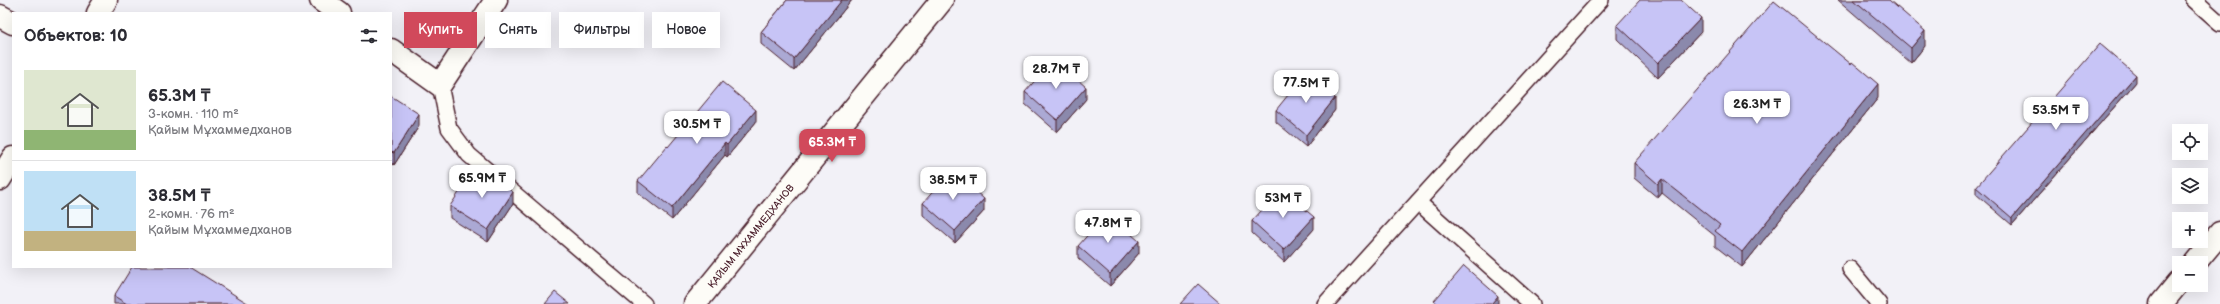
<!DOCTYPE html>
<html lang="ru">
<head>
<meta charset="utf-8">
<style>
	:root { --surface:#fff; --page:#f2f2f3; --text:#2b2b33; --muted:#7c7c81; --line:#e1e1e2; --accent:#d1495b }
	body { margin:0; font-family:"Balsamiq Sans",sans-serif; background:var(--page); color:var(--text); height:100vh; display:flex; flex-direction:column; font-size:15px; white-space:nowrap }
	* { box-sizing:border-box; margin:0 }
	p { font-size:13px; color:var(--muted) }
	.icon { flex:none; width:22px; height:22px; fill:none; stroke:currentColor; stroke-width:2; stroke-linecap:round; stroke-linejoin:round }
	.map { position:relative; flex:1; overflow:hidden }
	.drawer { position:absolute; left:12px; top:12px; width:380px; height:256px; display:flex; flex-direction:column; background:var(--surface); border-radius:0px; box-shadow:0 4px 16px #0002 }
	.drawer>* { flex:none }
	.hud { position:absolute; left:404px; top:12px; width:380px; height:36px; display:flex; gap:8px }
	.buttons { position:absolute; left:2172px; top:124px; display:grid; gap:8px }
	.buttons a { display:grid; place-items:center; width:36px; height:36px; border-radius:0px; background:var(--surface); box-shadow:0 4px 16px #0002; font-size:20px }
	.price { position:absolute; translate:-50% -34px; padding:0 9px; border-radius:8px; background:#fff; color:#222; font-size:13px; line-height:26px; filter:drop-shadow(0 1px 2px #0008) }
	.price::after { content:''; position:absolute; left:50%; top:24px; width:12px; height:9px; margin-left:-6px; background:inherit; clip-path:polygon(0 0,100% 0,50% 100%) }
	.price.selected { background:var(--accent); color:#fff }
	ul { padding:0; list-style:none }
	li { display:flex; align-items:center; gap:12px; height:100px; padding:0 12px }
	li+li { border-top:1px solid var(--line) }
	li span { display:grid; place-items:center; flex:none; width:112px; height:80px; border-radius:0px; color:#555 }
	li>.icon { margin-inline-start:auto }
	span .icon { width:48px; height:48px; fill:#fffc; stroke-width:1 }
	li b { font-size:17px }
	h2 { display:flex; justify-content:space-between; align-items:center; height:48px; padding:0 12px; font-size:17px }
	.chip { padding:0 14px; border-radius:0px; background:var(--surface); box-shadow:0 4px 16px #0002; font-size:14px; line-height:36px }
	.chip.selected { background:var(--accent); color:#fff }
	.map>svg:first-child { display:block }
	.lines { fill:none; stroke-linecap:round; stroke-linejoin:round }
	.lane-casing { stroke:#4a1f2b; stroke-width:18 }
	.street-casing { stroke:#4a1f2b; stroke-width:25 }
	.lane { stroke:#fdfcf7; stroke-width:15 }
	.street { stroke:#fdfcf7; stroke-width:22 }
	.wall { fill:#aba9d4; stroke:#4a1f2b }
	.shaded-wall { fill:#8b89ac; stroke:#4a1f2b }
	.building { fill:#c7c4f6; stroke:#4a1f2b }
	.labels { text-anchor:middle; stroke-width:3; stroke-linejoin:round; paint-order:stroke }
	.street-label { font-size:10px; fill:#4a1f2b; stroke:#fdfcf7 }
</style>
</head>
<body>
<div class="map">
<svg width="2220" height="304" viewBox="0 0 2220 304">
	<rect width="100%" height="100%" fill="#f2f1f7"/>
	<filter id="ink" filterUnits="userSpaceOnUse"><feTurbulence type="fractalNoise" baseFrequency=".025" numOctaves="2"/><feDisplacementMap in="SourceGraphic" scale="8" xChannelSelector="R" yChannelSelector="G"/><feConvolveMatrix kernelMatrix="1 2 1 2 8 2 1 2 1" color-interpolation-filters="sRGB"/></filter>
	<g filter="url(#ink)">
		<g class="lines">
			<g class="lane-casing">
				<g id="lane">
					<polyline points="2194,0 2220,23"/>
					<polyline points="440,85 449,128 469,155 644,304"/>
					<polyline points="1418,202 1532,304"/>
					<polyline points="1850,269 1879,304"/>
					<polyline points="1325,304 1601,0"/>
				</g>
			</g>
			<g class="street-casing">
				<g id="street">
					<polyline points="321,0 339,13"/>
					<polyline points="98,13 106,0"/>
					<polyline points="0,16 13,23"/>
					<polyline points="391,50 440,85 496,0"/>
					<polyline points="0,179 13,158"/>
					<polyline points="2195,263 2220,233"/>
					<path id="s1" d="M695 304 942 0"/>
					<polyline points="2161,304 2179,282"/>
				</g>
			</g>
			<use href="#lane" class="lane"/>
			<use href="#street" class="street"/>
		</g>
		<g class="wall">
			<polygon points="787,0 852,0 794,71 761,44 761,32"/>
			<polygon points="1838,0 1889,0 1925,46 1911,63"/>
			<polygon points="1617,25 1701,32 1658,78 1617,39"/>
			<polygon points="2136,82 2012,225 1976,194 1976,187"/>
			<polygon points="1025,92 1086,99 1057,132 1025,104"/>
			<polygon points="391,96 419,126 394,165 391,163"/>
			<polygon points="1878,98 1742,267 1715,246 1715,236 1662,193 1658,198 1634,178 1634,163"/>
			<polygon points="1276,110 1335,110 1306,147 1276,122"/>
			<polygon points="756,122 727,157 725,155 672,220 638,193 638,181"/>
			<polygon points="923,203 984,211 955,243 923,215"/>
			<polygon points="513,204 488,242 450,218 450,206"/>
			<polygon points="1252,221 1314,229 1284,262 1252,233"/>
			<polygon points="1078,246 1139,253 1110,286 1078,258"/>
			<polygon points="114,296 249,304 114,304"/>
		</g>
		<g class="shaded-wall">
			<polygon points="842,0 852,0 794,71 794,59"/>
			<polygon points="1701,18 1701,32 1658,78 1658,63"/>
			<polygon points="1925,31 1925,46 1911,63 1911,48"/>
			<polygon points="2136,75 2136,82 2012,225 2012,218"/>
			<polygon points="1878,84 1878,98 1742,267 1742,252"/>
			<polygon points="1086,87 1086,99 1057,132 1057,120"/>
			<polygon points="1335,98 1335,110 1306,147 1306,135"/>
			<polygon points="756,110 756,122 727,157 727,145"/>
			<polygon points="419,114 419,126 394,165 394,153"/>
			<polygon points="725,143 725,155 672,220 672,208"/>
			<polygon points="1662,179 1662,193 1658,198 1658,184"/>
			<polygon points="513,192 513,204 488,242 488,230"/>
			<polygon points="984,199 984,211 955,243 955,231"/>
			<polygon points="1314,217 1314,229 1284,262 1284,250"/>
			<polygon points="1139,241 1139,253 1110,286 1110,274"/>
			<polygon points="1498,296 1498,304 1491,304"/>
		</g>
		<g class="building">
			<polygon points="787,0 842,0 794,59 761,32"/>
			<polygon points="1640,0 1681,0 1701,18 1658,63 1617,25"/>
			<polygon points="1854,0 1889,0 1925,31 1911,48"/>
			<polygon points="1774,1 1851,64 1852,62 1878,84 1742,252 1715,231 1720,225 1662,179 1658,184 1634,163"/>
			<polygon points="2100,44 2136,75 2012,218 1976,187"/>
			<polygon points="1054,59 1086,87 1057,120 1025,92"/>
			<polygon points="1305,74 1335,98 1306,135 1276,110"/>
			<polygon points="722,82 756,110 727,145 725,143 672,208 638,181 667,146 668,147"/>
			<polygon points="391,96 419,114 394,153 391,152"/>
			<polygon points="476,167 513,192 488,230 450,206"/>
			<polygon points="952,170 984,199 955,231 923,203"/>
			<polygon points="1281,189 1314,217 1284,250 1252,221"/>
			<polygon points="1107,213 1139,241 1110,274 1078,246"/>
			<polygon points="1464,266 1498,296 1491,304 1438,304 1434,301"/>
			<polygon points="132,267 190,267 249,304 127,304 114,296"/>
			<polygon points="1198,284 1221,304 1180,304"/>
			<polygon points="555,292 570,304 545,304"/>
		</g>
	</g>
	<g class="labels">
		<g class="street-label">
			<text dy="4" stroke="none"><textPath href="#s1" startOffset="88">ҚАЙЫМ МҰХАММЕДХАНОВ</textPath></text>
		</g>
	</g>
</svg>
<div class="buttons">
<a><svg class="icon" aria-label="locate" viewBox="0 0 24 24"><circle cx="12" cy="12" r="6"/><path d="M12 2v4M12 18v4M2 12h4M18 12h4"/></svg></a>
<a><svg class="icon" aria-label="layers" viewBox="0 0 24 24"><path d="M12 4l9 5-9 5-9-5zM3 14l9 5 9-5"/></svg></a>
<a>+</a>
<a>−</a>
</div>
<b class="price" style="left:1056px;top:90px">28.7M ₸</b>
<b class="price" style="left:1306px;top:104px">77.5M ₸</b>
<b class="price" style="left:1757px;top:125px">26.3M ₸</b>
<b class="price" style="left:2056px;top:131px">53.5M ₸</b>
<b class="price" style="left:697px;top:145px">30.5M ₸</b>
<b class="price selected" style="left:832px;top:163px">65.3M ₸</b>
<b class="price" style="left:482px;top:199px">65.9M ₸</b>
<b class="price" style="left:953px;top:201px">38.5M ₸</b>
<b class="price" style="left:1283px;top:219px">53M ₸</b>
<b class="price" style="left:1108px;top:244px">47.8M ₸</b>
<div class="hud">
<a class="chip selected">Купить</a>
<a class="chip">Снять</a>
<a class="chip">Фильтры</a>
<a class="chip">Новое</a>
</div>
<section class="drawer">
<h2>Объектов: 10<svg class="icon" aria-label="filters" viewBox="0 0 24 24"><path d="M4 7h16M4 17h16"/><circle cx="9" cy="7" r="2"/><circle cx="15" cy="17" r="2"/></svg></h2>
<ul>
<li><span style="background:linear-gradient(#dfe7d0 75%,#8fb573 0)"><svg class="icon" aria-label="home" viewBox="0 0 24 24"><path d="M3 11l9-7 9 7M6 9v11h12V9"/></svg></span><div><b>65.3M ₸</b><p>3-комн. · 110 m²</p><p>Қайым Мұхаммедханов</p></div></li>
<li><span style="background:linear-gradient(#bfe0f5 75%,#c2b280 0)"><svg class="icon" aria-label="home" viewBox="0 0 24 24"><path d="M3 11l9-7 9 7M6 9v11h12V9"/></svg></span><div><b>38.5M ₸</b><p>2-комн. · 76 m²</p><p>Қайым Мұхаммедханов</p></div></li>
</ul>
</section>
</div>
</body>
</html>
